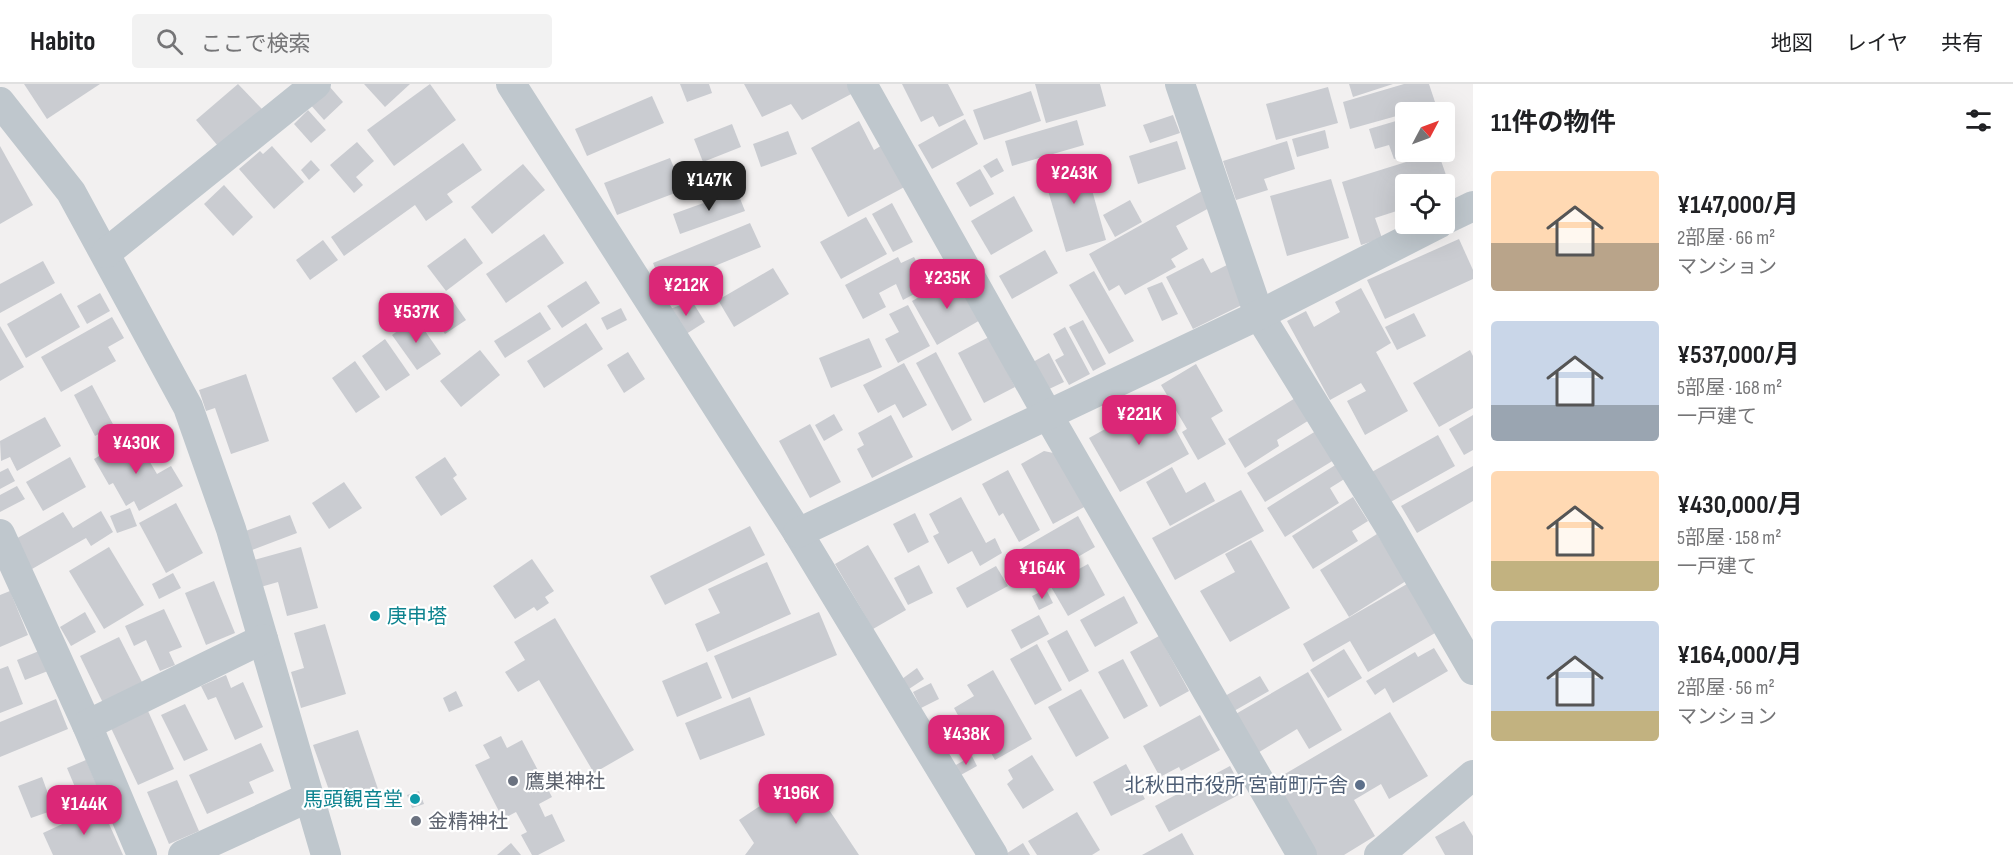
<!DOCTYPE html>
<html lang="ja">
<head>
<meta charset="utf-8">
<style>
	:root { --surface:#fff; --page:#f2f2f2; --text:#202124; --muted:#757577; --line:#e0e0e0; --accent:#db2777 }
	body { margin:0; font-family:"Sofia Sans Condensed","Noto Sans JP",sans-serif; background:var(--page); color:var(--text); height:100vh; display:flex; flex-direction:column; font-size:22px; white-space:nowrap }
	* { box-sizing:border-box; margin:0 }
	p { font-size:20px; color:var(--muted) }
	.icon { flex:none; width:33px; height:33px; fill:none; stroke:currentColor; stroke-width:2; stroke-linecap:round; stroke-linejoin:round }
	.map { position:relative; flex:1; overflow:hidden }
	.drawer { display:flex; flex-direction:column; background:var(--surface); width:540px }
	.drawer>* { flex:none }
	.needle { width:39px; rotate:49deg }
	.fabs { position:absolute; left:1395px; top:18px; display:grid; gap:12px }
	.fabs a { display:grid; place-items:center; width:60px; height:60px; border-radius:6px; background:var(--surface); box-shadow:0 6px 24px #0002; font-size:30px }
	.price { position:absolute; translate:-50% -51px; padding:0 14px; border-radius:12px; background:var(--accent); color:#fff; font-size:20px; line-height:39px; filter:drop-shadow(0 2px 3px #0008) }
	.price::after { content:''; position:absolute; left:50%; top:36px; width:18px; height:14px; margin-left:-9px; background:inherit; clip-path:polygon(0 0,100% 0,50% 100%) }
	.price.selected { background:#222; color:#fff }
	ul { padding:0; list-style:none }
	li { display:flex; align-items:center; gap:18px; height:150px; padding:0 18px }
	li span { display:grid; place-items:center; flex:none; width:168px; height:120px; border-radius:6px; color:#555 }
	li>.icon { margin-inline-start:auto }
	span .icon { width:72px; height:72px; fill:#fffc; stroke-width:1 }
	li b { font-size:26px }
	h2 { display:flex; justify-content:space-between; align-items:center; height:72px; padding:0 18px; font-size:26px }
	header { display:flex; align-items:center; gap:36px; box-sizing:border-box; height:84px; padding:0 30px; background:var(--surface); border-bottom:2px solid var(--line) }
	header strong { font-size:28px }
	nav { display:flex; gap:33px; margin-inline-start:auto; font-size:21px }
	.search { width:420px; height:54px; background:var(--page); display:flex; align-items:center; gap:15px; box-sizing:border-box; padding:0 21px; border-radius:6px; color:var(--muted); font-size:22px }
	main { display:flex; flex:1; min-height:0 }
	.map>svg:first-child { display:block }
	.building { fill:#caccd1 }
	.lines { fill:none; stroke-linecap:round; stroke-linejoin:round }
	.minor { stroke:#bfc7cd; stroke-width:30 }
	.culture-dot { fill:#0f9aa8; stroke:#fff; stroke-width:2 }
	.worship-dot { fill:#6b7280; stroke:#fff; stroke-width:2 }
	.service-dot { fill:#5c6f8a; stroke:#fff; stroke-width:2 }
	.labels { text-anchor:middle; stroke-width:4.5; stroke-linejoin:round; paint-order:stroke }
	.culture-label { font-size:20px; fill:#0d838f; stroke:#fff; text-anchor:start }
	.worship-label { font-size:20px; fill:#5b616d; stroke:#fff; text-anchor:start }
	.service-label { font-size:20px; fill:#4e5e75; stroke:#fff; text-anchor:end }
</style>
</head>
<body>
<header>
<strong>Habito</strong>
<div class="search"><svg class="icon" aria-label="search" viewBox="0 0 24 24"><circle cx="10" cy="10" r="6"/><path d="M15 15l6 6"/></svg>ここで検索</div>
<nav><a>地図</a><a>レイヤ</a><a>共有</a></nav>
</header>
<main>
<div class="map">
<svg width="1473" height="771" viewBox="0 0 1473 771">
	<rect width="100%" height="100%" fill="#f2f0f0"/>
	<g class="building">
		<polygon points="24,0 100,0 47,35"/>
		<polygon points="238,0 262,25 218,62 196,36"/>
		<polygon points="364,0 410,0 385,23"/>
		<polygon points="430,0 456,36 394,82 367,46"/>
		<polygon points="680,0 709,0 712,9 687,18"/>
		<polygon points="744,0 851,0 855,8 802,36 791,20 762,33"/>
		<polygon points="902,0 948,0 964,31 939,43 933,32 921,38"/>
		<polygon points="1035,0 1100,0 1106,22 1046,39"/>
		<polygon points="1349,0 1393,0 1353,13"/>
		<polygon points="1404,0 1429,0 1436,21 1350,45 1343,18"/>
		<polygon points="329,2 343,18 324,36 309,19"/>
		<polygon points="1328,3 1338,39 1276,56 1266,20"/>
		<polygon points="1031,7 1041,37 984,56 973,26"/>
		<polygon points="652,12 664,39 587,72 575,45"/>
		<polygon points="308,26 326,46 311,59 294,40"/>
		<polygon points="1173,31 1180,49 1150,59 1143,41"/>
		<polygon points="1406,34 1406,68 1418,68 1394,75 1389,61 1375,65 1369,45"/>
		<polygon points="965,35 978,60 932,85 918,61"/>
		<polygon points="1077,36 1084,61 1012,82 1005,57"/>
		<polygon points="859,37 874,66 889,57 912,99 848,133 811,64"/>
		<polygon points="732,40 741,63 703,78 694,55"/>
		<polygon points="1325,46 1329,64 1297,73 1292,55"/>
		<polygon points="788,47 797,70 761,83 753,60"/>
		<polygon points="1177,57 1186,85 1138,100 1129,72"/>
		<polygon points="1287,57 1295,85 1264,95 1268,106 1236,116 1223,77"/>
		<polygon points="357,58 374,77 356,93 363,101 354,109 330,81"/>
		<polygon points="463,59 482,86 447,110 453,118 426,137 415,121 344,172 331,153"/>
		<polygon points="0,62 33,121 0,140"/>
		<polygon points="272,62 304,98 274,125 239,85 260,67 263,70"/>
		<polygon points="1438,68 1446,91 1442,100 1406,100 1406,124 1375,134 1382,154 1361,161 1342,98"/>
		<polygon points="670,74 683,106 617,131 604,99"/>
		<polygon points="997,74 1004,87 991,94 983,82"/>
		<polygon points="1083,74 1106,156 1066,168 1042,86"/>
		<polygon points="311,76 320,86 309,96 301,86"/>
		<polygon points="523,80 545,106 492,150 471,123"/>
		<polygon points="980,85 994,110 970,123 956,99"/>
		<polygon points="1331,95 1349,154 1287,172 1270,112"/>
		<polygon points="224,101 253,133 233,152 204,120"/>
		<polygon points="737,107 745,127 680,150 673,130"/>
		<polygon points="1202,107 1211,123 1176,142 1188,165 1171,175 1176,183 1125,211 1119,201 1109,207 1089,170"/>
		<polygon points="1014,112 1033,147 991,171 971,137"/>
		<polygon points="1130,116 1142,138 1115,153 1103,131"/>
		<polygon points="892,119 913,158 893,168 872,130"/>
		<polygon points="866,133 887,170 841,195 820,158"/>
		<polygon points="750,139 761,163 710,184 716,198 669,218 653,179"/>
		<polygon points="544,150 564,179 506,219 486,190"/>
		<polygon points="465,154 483,179 446,207 427,182"/>
		<polygon points="1459,155 1473,186 1473,195 1385,235 1367,196"/>
		<polygon points="323,156 338,176 310,196 296,176"/>
		<polygon points="1045,166 1058,189 1012,215 999,192"/>
		<polygon points="898,173 901,179 914,173 929,202 903,216 896,200 879,209 886,223 863,235 845,201"/>
		<polygon points="1203,174 1211,189 1229,180 1248,218 1193,245 1166,193"/>
		<polygon points="43,177 55,199 0,229 0,200"/>
		<polygon points="773,184 789,210 734,243 718,216"/>
		<polygon points="1094,187 1134,257 1109,270 1069,201"/>
		<polygon points="958,191 982,235 937,261 912,217"/>
		<polygon points="586,197 600,219 562,244 547,222"/>
		<polygon points="1162,198 1178,230 1162,237 1147,204"/>
		<polygon points="1361,204 1391,259 1376,268 1408,327 1365,351 1347,317 1366,307 1361,299 1330,316 1287,237 1306,227 1314,243 1340,228 1335,218"/>
		<polygon points="61,209 80,243 26,274 7,240"/>
		<polygon points="100,209 110,227 87,240 77,222"/>
		<polygon points="450,213 466,236 445,250 429,227"/>
		<polygon points="692,217 705,238 683,252 667,226"/>
		<polygon points="908,221 930,262 898,279 885,255 899,248 889,230"/>
		<polygon points="621,224 627,236 607,246 601,234"/>
		<polygon points="540,228 551,245 505,274 494,257"/>
		<polygon points="1414,229 1426,252 1397,266 1385,243"/>
		<polygon points="112,233 124,254 108,263 116,277 61,308 41,273"/>
		<polygon points="416,234 441,270 417,286 392,251"/>
		<polygon points="1083,236 1106,280 1093,287 1069,243"/>
		<polygon points="586,239 603,265 544,304 527,277"/>
		<polygon points="0,242 24,283 0,297"/>
		<polygon points="1065,243 1090,290 1069,301 1055,276 1064,271 1053,250"/>
		<polygon points="989,253 1015,303 984,319 958,269"/>
		<polygon points="869,254 882,283 831,304 819,274"/>
		<polygon points="385,255 410,291 386,307 362,272"/>
		<polygon points="480,266 500,291 461,323 440,297"/>
		<polygon points="1470,266 1473,272 1473,324 1439,343 1413,299"/>
		<polygon points="628,268 645,295 624,309 607,281"/>
		<polygon points="936,268 972,336 952,347 916,279"/>
		<polygon points="1049,269 1064,298 1047,306 1033,278"/>
		<polygon points="355,277 380,313 356,329 332,294"/>
		<polygon points="904,279 927,321 903,334 895,320 878,329 863,301"/>
		<polygon points="1196,280 1223,327 1211,334 1226,360 1198,376 1182,348 1187,345 1161,301"/>
		<polygon points="246,290 269,357 231,370 215,324 206,327 199,306"/>
		<polygon points="92,301 114,342 95,352 74,311"/>
		<polygon points="1297,313 1311,335 1277,356 1279,362 1245,384 1228,355"/>
		<polygon points="1159,315 1189,370 1120,408 1089,354"/>
		<polygon points="834,330 843,346 824,357 815,341"/>
		<polygon points="891,331 913,373 872,394 857,365 864,361 858,349"/>
		<polygon points="1473,331 1473,366 1464,371 1449,345"/>
		<polygon points="45,333 61,362 17,387 10,373 1,377 0,357"/>
		<polygon points="810,340 841,398 810,414 779,357"/>
		<polygon points="1316,347 1334,376 1265,418 1247,389"/>
		<polygon points="134,351 157,390 171,382 183,402 139,427 134,417 126,422 113,399 109,401 94,375"/>
		<polygon points="1438,351 1455,382 1387,420 1370,389"/>
		<polygon points="1044,367 1058,370 1086,422 1053,440 1021,380"/>
		<polygon points="70,373 86,403 43,427 26,398"/>
		<polygon points="445,373 457,391 453,394 467,415 441,432 415,393"/>
		<polygon points="1337,380 1346,394 1330,404 1339,419 1285,453 1267,424"/>
		<polygon points="1473,382 1473,417 1417,449 1401,422"/>
		<polygon points="1172,383 1186,409 1205,398 1215,417 1170,442 1146,398"/>
		<polygon points="8,384 15,397 0,405 0,388"/>
		<polygon points="1008,386 1040,446 1019,458 1003,429 999,432 982,400"/>
		<polygon points="344,398 362,424 329,445 312,419"/>
		<polygon points="17,402 25,415 0,428 0,411"/>
		<polygon points="1241,406 1264,447 1175,496 1152,454"/>
		<polygon points="961,413 986,459 995,454 1002,469 980,482 972,467 948,480 933,452 939,449 929,430"/>
		<polygon points="1353,413 1368,437 1352,447 1358,457 1313,485 1292,452"/>
		<polygon points="176,419 203,469 166,489 139,439"/>
		<polygon points="130,424 137,442 117,449 110,432"/>
		<polygon points="101,427 113,448 91,462 86,454 32,485 14,456 63,428 73,444"/>
		<polygon points="915,429 929,458 908,469 893,440"/>
		<polygon points="290,431 297,449 247,468 240,449"/>
		<polygon points="1078,432 1095,463 1036,497 1019,466"/>
		<polygon points="750,442 765,471 665,521 650,492"/>
		<polygon points="1377,450 1406,497 1349,533 1320,486"/>
		<polygon points="1251,456 1290,524 1230,558 1200,507 1235,488 1225,470"/>
		<polygon points="868,461 906,526 873,545 835,480"/>
		<polygon points="109,463 144,521 104,545 69,487"/>
		<polygon points="301,463 318,524 287,532 278,498 257,504 250,477"/>
		<polygon points="532,475 554,507 545,513 549,519 537,527 534,523 515,535 493,502"/>
		<polygon points="767,478 791,530 707,568 695,540 720,529 708,505"/>
		<polygon points="1088,480 1105,511 1068,532 1050,501"/>
		<polygon points="919,481 933,509 908,521 894,494"/>
		<polygon points="996,482 1008,502 967,524 956,504"/>
		<polygon points="173,489 181,504 159,515 152,500"/>
		<polygon points="214,497 235,549 206,561 185,509"/>
		<polygon points="1407,500 1435,549 1368,588 1350,557 1313,578 1303,560"/>
		<polygon points="1046,505 1053,519 1039,526 1032,512"/>
		<polygon points="10,507 28,551 0,563 0,511"/>
		<polygon points="1124,512 1138,539 1095,563 1080,536"/>
		<polygon points="164,525 182,563 169,568 175,581 160,587 146,556 134,562 125,542"/>
		<polygon points="85,528 96,548 71,562 60,543"/>
		<polygon points="819,528 837,571 732,615 714,572"/>
		<polygon points="1039,531 1049,550 1021,565 1011,546"/>
		<polygon points="555,534 634,666 594,689 539,596 518,608 505,588 525,576 514,558"/>
		<polygon points="325,540 346,610 301,624 291,588 304,584 294,549"/>
		<polygon points="1067,546 1089,587 1069,598 1047,557"/>
		<polygon points="1159,552 1189,607 1160,623 1130,568"/>
		<polygon points="119,553 144,602 104,621 80,572"/>
		<polygon points="1037,560 1062,606 1035,621 1010,575"/>
		<polygon points="1434,564 1448,587 1393,619 1385,604 1375,611 1366,597 1415,568 1418,573"/>
		<polygon points="44,565 53,585 25,596 17,576"/>
		<polygon points="1344,565 1362,594 1328,614 1310,586"/>
		<polygon points="1123,575 1148,622 1124,635 1098,588"/>
		<polygon points="707,578 722,614 677,633 662,597"/>
		<polygon points="8,582 23,620 0,629 0,585"/>
		<polygon points="917,584 924,595 909,605 902,595"/>
		<polygon points="993,586 1032,655 995,676 979,648 970,653 954,624 974,612 967,601"/>
		<polygon points="1308,588 1342,646 1309,665 1297,645 1256,670 1234,631"/>
		<polygon points="226,591 231,604 243,598 263,643 235,656 216,613 208,616 201,602"/>
		<polygon points="1260,592 1269,607 1234,627 1225,612"/>
		<polygon points="931,599 939,615 921,624 913,608"/>
		<polygon points="1081,605 1109,654 1076,673 1048,623"/>
		<polygon points="456,607 463,622 449,628 443,614"/>
		<polygon points="750,613 765,651 700,676 685,639"/>
		<polygon points="56,615 68,645 0,673 0,638"/>
		<polygon points="185,620 208,666 184,677 161,631"/>
		<polygon points="148,627 174,685 138,701 111,644"/>
		<polygon points="1390,628 1428,692 1389,715 1381,700 1354,716 1375,752 1344,771 1310,771 1268,700"/>
		<polygon points="1200,631 1220,666 1181,687 1179,683 1160,693 1143,662"/>
		<polygon points="358,646 379,708 335,723 313,661"/>
		<polygon points="501,652 507,664 522,656 552,713 539,720 545,733 552,730 565,757 538,771 532,771 521,751 527,748 516,728 503,735 475,681 490,674 483,661"/>
		<polygon points="261,659 274,687 249,698 254,709 207,730 189,691"/>
		<polygon points="1032,671 1054,706 1023,725 1007,700 1013,695 1008,686"/>
		<polygon points="972,672 977,682 959,692 954,682"/>
		<polygon points="86,676 102,714 83,722 67,684"/>
		<polygon points="1126,680 1145,715 1111,732 1093,698"/>
		<polygon points="1230,682 1244,708 1169,748 1155,722"/>
		<polygon points="806,691 859,771 745,771 754,759 739,736"/>
		<polygon points="42,693 54,726 31,734 18,702"/>
		<polygon points="177,696 199,747 169,760 147,708"/>
		<polygon points="419,707 424,720 412,724 407,711"/>
		<polygon points="101,722 123,771 53,771 43,749"/>
		<polygon points="1077,728 1100,766 1092,771 1037,771 1028,757"/>
		<polygon points="1464,737 1473,752 1473,771 1445,771 1435,753"/>
		<polygon points="1182,749 1194,771 1142,771"/>
		<polygon points="511,759 521,771 497,771"/>
		<polygon points="1023,759 1030,771 1004,771"/>
	</g>
	<g class="lines">
		<g class="minor">
			<polyline points="511,0 798,449 993,771"/>
			<polyline points="862,0 1049,333 1302,771"/>
			<polyline points="1180,0 1259,231 1390,443 1473,586"/>
			<polyline points="0,18 71,108 188,323 231,445 326,771"/>
			<polyline points="1444,136 1473,122"/>
			<polyline points="106,169 316,0"/>
			<polyline points="798,449 1259,231 1438,140"/>
			<polyline points="0,450 87,641 142,771"/>
			<polyline points="87,641 263,555"/>
			<polyline points="183,771 307,714"/>
			<polyline points="1379,771 1473,691"/>
		</g>
	</g>
	<g class="culture-dot">
		<circle cx="375" cy="532" r="6"/>
		<circle cx="415" cy="715" r="6"/>
	</g>
	<g class="worship-dot">
		<circle cx="513" cy="697" r="6"/>
		<circle cx="416" cy="737" r="6"/>
	</g>
	<circle class="service-dot" cx="1360" cy="701" r="6"/>
	<g class="labels">
		<g class="culture-label">
			<text x="387" y="539">庚申塔</text>
			<text x="403" y="722" text-anchor="end">馬頭観音堂</text>
		</g>
		<g class="worship-label">
			<text x="525" y="704">鷹巣神社</text>
			<text x="428" y="744">金精神社</text>
		</g>
		<g class="service-label">
			<text x="1348" y="708">北秋田市役所 宮前町庁舎</text>
		</g>
	</g>
</svg>
<div class="fabs">
<a><svg class="needle" viewBox="-14 -14 28 28"><path d="M0-13l5 13h-10z" fill="#e53935"/><path d="M0 13l5-13h-10z" fill="#757577"/></svg></a>
<a><svg class="icon" aria-label="locate" viewBox="0 0 24 24"><circle cx="12" cy="12" r="6"/><path d="M12 2v4M12 18v4M2 12h4M18 12h4"/></svg></a>
</div>
<b class="price" style="left:1074px;top:121px">¥243K</b>
<b class="price selected" style="left:709px;top:128px">¥147K</b>
<b class="price" style="left:947px;top:226px">¥235K</b>
<b class="price" style="left:686px;top:233px">¥212K</b>
<b class="price" style="left:416px;top:260px">¥537K</b>
<b class="price" style="left:1139px;top:362px">¥221K</b>
<b class="price" style="left:136px;top:391px">¥430K</b>
<b class="price" style="left:1042px;top:516px">¥164K</b>
<b class="price" style="left:966px;top:682px">¥438K</b>
<b class="price" style="left:796px;top:741px">¥196K</b>
<b class="price" style="left:84px;top:752px">¥144K</b>
</div>
<section class="drawer">
<h2>11件の物件<svg class="icon" aria-label="filters" viewBox="0 0 24 24"><path d="M4 7h16M4 17h16"/><circle cx="9" cy="7" r="2"/><circle cx="15" cy="17" r="2"/></svg></h2>
<ul>
<li><span style="background:linear-gradient(#ffd9b3 60%,#b9a48a 0)"><svg class="icon" aria-label="home" viewBox="0 0 24 24"><path d="M3 11l9-7 9 7M6 9v11h12V9"/></svg></span><div><b>¥147,000/月</b><p>2部屋 · 66 m²</p><p>マンション</p></div></li>
<li><span style="background:linear-gradient(#c9d6e8 70%,#9aa5b1 0)"><svg class="icon" aria-label="home" viewBox="0 0 24 24"><path d="M3 11l9-7 9 7M6 9v11h12V9"/></svg></span><div><b>¥537,000/月</b><p>5部屋 · 168 m²</p><p>一戸建て</p></div></li>
<li><span style="background:linear-gradient(#ffd9b3 75%,#c2b280 0)"><svg class="icon" aria-label="home" viewBox="0 0 24 24"><path d="M3 11l9-7 9 7M6 9v11h12V9"/></svg></span><div><b>¥430,000/月</b><p>5部屋 · 158 m²</p><p>一戸建て</p></div></li>
<li><span style="background:linear-gradient(#c9d6e8 75%,#c2b280 0)"><svg class="icon" aria-label="home" viewBox="0 0 24 24"><path d="M3 11l9-7 9 7M6 9v11h12V9"/></svg></span><div><b>¥164,000/月</b><p>2部屋 · 56 m²</p><p>マンション</p></div></li>
</ul>
</section>
</main>
</body>
</html>
